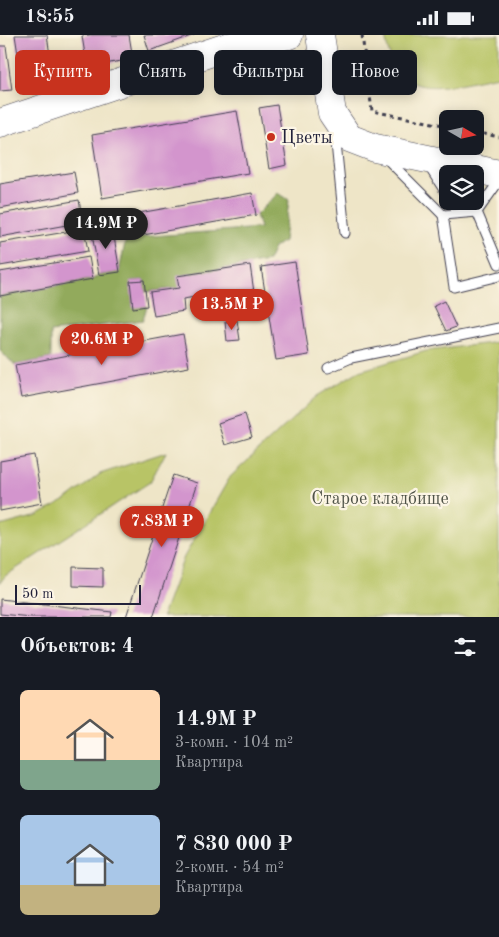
<!DOCTYPE html>
<html lang="ru">
<head>
<meta charset="utf-8">
<style>
	:root { --surface:#171b24; --page:#20242c; --text:#f1f3f6; --muted:#9ea1a6; --accent:#c8321e }
	body { margin:0; font-family:"Old Standard TT",serif; background:var(--page); color:var(--text); height:100vh; display:flex; flex-direction:column; font-size:19px; white-space:nowrap }
	* { box-sizing:border-box; margin:0 }
	p { font-size:16px; color:var(--muted) }
	.icon { flex:none; width:28px; height:28px; fill:none; stroke:currentColor; stroke-width:2; stroke-linecap:round; stroke-linejoin:round }
	.map { position:relative; height:582px; overflow:hidden }
	.sheet { display:flex; flex-direction:column; background:var(--surface); flex:1 }
	.sheet>* { flex:none }
	.guide { position:absolute; left:15px; top:15px; width:470px; height:45px; display:flex; gap:10px }
	.needle { width:32px; rotate:99deg }
	.tools { position:absolute; left:439px; top:75px; display:grid; gap:10px }
	.tools a { display:grid; place-items:center; width:45px; height:45px; border-radius:8px; background:var(--surface); box-shadow:0 2px 12px #0003; font-size:25px }
	.scale { position:absolute; left:15px; bottom:12px; width:126px; box-sizing:border-box; padding-left:5px; border:2px solid #22223b; border-top:0; font-size:14px; line-height:18px; white-space:nowrap; color:#22223b; -webkit-text-stroke:4px #fcf5e5; paint-order:stroke }
	.price { position:absolute; translate:-50% -42px; padding:0 11px; border-radius:18px; background:var(--accent); color:#fff; font-size:16px; line-height:32px; filter:drop-shadow(0 1px 2px #0008) }
	.price::after { content:''; position:absolute; left:50%; top:30px; width:15px; height:11px; margin-left:-8px; background:inherit; clip-path:polygon(0 0,100% 0,50% 100%) }
	.price.selected { background:#222; color:#fff }
	ul { padding:0; list-style:none }
	li { display:flex; align-items:center; gap:15px; height:125px; padding:0 20px }
	li span { display:grid; place-items:center; flex:none; width:140px; height:100px; border-radius:8px; color:#555 }
	li>.icon { margin-inline-start:auto }
	span .icon { width:60px; height:60px; fill:#fffc; stroke-width:1 }
	li b { font-size:21px }
	h2 { display:flex; justify-content:space-between; align-items:center; height:60px; padding:0 20px; font-size:21px }
	.tag { padding:0 18px; border-radius:8px; background:var(--surface); box-shadow:0 2px 12px #0003; font-size:18px; line-height:45px }
	.tag.selected { background:var(--accent); color:#fff }
	.status { display:flex; justify-content:space-between; align-items:center; height:35px; padding:0 25px; background:var(--surface); direction:ltr }
	.status svg { height:14px; fill:currentColor }
	.map>svg:first-child { display:block }
	.green { fill:#b8c466; stroke:#6d7350 }
	.forest { fill:#92aa5b; stroke:#5a664b }
	.building { fill:#d395cd }
	.lines { fill:none; stroke-linecap:round; stroke-linejoin:round }
	.service-casing { stroke:#413f50; stroke-width:11 }
	.primary-casing { stroke:#413f50; stroke-width:29 }
	.path { stroke:#413f50; stroke-width:3; stroke-dasharray:4 4; stroke-linecap:butt }
	.service { stroke:#fff; stroke-width:9 }
	.primary { stroke:#fff; stroke-width:28 }
	.poi-dot { fill:#c8321e; stroke:#fcf5e5; stroke-width:2 }
	.labels { text-anchor:middle; stroke-width:4.5; stroke-linejoin:round; paint-order:stroke }
	.poi-label { font-size:18px; fill:#22223b; stroke:#fcf5e5; text-anchor:start }
	.park-label { font-size:18px; fill:#4f5348; stroke:#fcf5e5 }
</style>
</head>
<body>
<div class="status"><b>18:55</b><svg viewBox="0 0 49 12"><path d="M0 12V9h3v3zM5 12V6h3v6zM10 12V3h3v9zM15 12V0h3v12zM26 1h20v11H26zM47 4h2v5h-2z"/></svg></div>
<div class="map">
<svg width="499" height="582" viewBox="0 0 499 582">
	<rect width="100%" height="100%" fill="#fcf5e5"/>
	<filter id="ink" filterUnits="userSpaceOnUse"><feTurbulence type="fractalNoise" baseFrequency=".02" numOctaves="2"/><feDisplacementMap in="SourceGraphic" scale="10" xChannelSelector="R" yChannelSelector="G"/><feConvolveMatrix kernelMatrix="1 2 1 2 8 2 1 2 1" color-interpolation-filters="sRGB"/></filter>
	<filter id="wash" filterUnits="userSpaceOnUse"><feTurbulence type="fractalNoise" baseFrequency=".0096" numOctaves="4" result="noise"/><feDisplacementMap in="SourceGraphic" scale="20" xChannelSelector="R" yChannelSelector="G"/><feGaussianBlur stdDeviation="1.12" result="paint"/><feColorMatrix in="noise" values="0 0 0 0 0 0 0 0 0 0 0 0 0 0 0 0 0 1.4 0 .05"/><feComposite in="paint" operator="in"/></filter>
	<g filter="url(#wash)">
		<rect width="100%" height="100%" fill="#eee5c7"/>
		<g class="green">
			<path d="M385 0H499V41C446 50 396 73 385 0Z"/>
			<polygon points="499,307 499,582 162,582 184,522 230,442 317,361 359,336 426,316"/>
			<polygon points="166,417 150,447 5,541 0,548 0,491 37,481 66,465 100,439"/>
		</g>
		<polygon class="forest" points="278,158 289,165 284,206 274,213 268,226 178,241 179,253 145,257 144,245 131,246 133,272 147,271 143,285 51,297 51,323 15,330 0,316 0,261 93,244 99,240 119,237 126,203 260,193 256,180"/>
		<g id="blocks">
			<g class="building">
				<polygon points="15,0 47,0 54,48 23,52"/>
				<polygon points="90,0 129,0 133,24 87,32 82,1"/>
				<polygon points="144,0 194,0 149,16"/>
				<polygon points="0,11 6,11 12,55 0,56"/>
				<polygon points="277,70 287,130 269,134 259,73"/>
				<polygon points="237,76 248,138 102,163 92,100"/>
				<polygon points="74,137 78,158 0,173 0,149"/>
				<polygon points="252,158 256,180 126,203 122,181"/>
				<polygon points="79,165 83,187 0,202 0,179"/>
				<polygon points="112,190 120,237 99,240 91,193"/>
				<polygon points="84,194 88,216 0,231 0,208"/>
				<polygon points="89,222 93,244 0,261 0,237"/>
				<polygon points="295,227 309,320 276,325 261,232"/>
				<polygon points="250,230 255,264 210,271 208,260 183,264 184,276 154,281 150,257 179,253 177,241"/>
				<polygon points="144,245 147,271 133,273 130,246"/>
				<polygon points="444,266 456,292 446,296 434,271"/>
				<polygon points="237,285 240,305 227,306 225,287"/>
				<polygon points="183,299 189,332 21,363 15,330"/>
				<polygon points="245,379 252,402 225,410 218,388"/>
				<polygon points="34,420 42,468 0,476 0,426"/>
				<polygon points="173,440 197,448 153,582 126,582"/>
				<polygon points="73,532 103,533 103,552 73,551"/>
				<polygon points="0,564 112,577 111,582 31,582 0,579"/>
			</g>
		</g>
	</g>
	<g filter="url(#ink)">
		<use href="#blocks" fill-opacity="0" stroke="#413f50" stroke-width="1"/>
		<g class="lines">
			<g class="service-casing">
				<g id="service">
					<polyline points="335,98 345,198"/>
					<polyline points="386,123 443,180 477,177 499,146"/>
					<polyline points="428,130 448,161"/>
					<polyline points="477,177 499,229"/>
					<polyline points="443,180 454,252 499,241"/>
					<polyline points="328,333 351,323 499,293"/>
				</g>
			</g>
			<g class="primary-casing">
				<g id="primary">
					<polyline points="320,0 332,78 349,103 375,113 499,139"/>
					<polyline points="0,88 227,12 289,0"/>
				</g>
			</g>
			<g class="path">
				<polyline points="362,0 372,76 448,91"/>
				<polyline points="475,97 499,102"/>
			</g>
			<use href="#service" class="service"/>
			<use href="#primary" class="primary"/>
		</g>
	</g>
	<circle class="poi-dot" cx="271" cy="102" r="5"/>
	<g class="labels">
		<g class="poi-label">
			<text x="281" y="108">Цветы</text>
		</g>
		<g class="park-label">
			<text x="380" y="469">Старое кладбище</text>
		</g>
	</g>
</svg>
<div class="tools">
<a><svg class="needle" viewBox="-14 -14 28 28"><path d="M0-13l5 13h-10z" fill="#e53935"/><path d="M0 13l5-13h-10z" fill="#9ea1a6"/></svg></a>
<a><svg class="icon" aria-label="layers" viewBox="0 0 24 24"><path d="M12 4l9 5-9 5-9-5zM3 14l9 5 9-5"/></svg></a>
</div>
<div class="scale">50 m</div>
<b class="price selected" style="left:106px;top:215px">14.9M ₽</b>
<b class="price" style="left:232px;top:296px">13.5M ₽</b>
<b class="price" style="left:102px;top:331px">20.6M ₽</b>
<b class="price" style="left:162px;top:513px">7.83M ₽</b>
<div class="guide">
<a class="tag selected">Купить</a>
<a class="tag">Снять</a>
<a class="tag">Фильтры</a>
<a class="tag">Новое</a>
</div>
</div>
<section class="sheet">
<h2>Объектов: 4<svg class="icon" aria-label="filters" viewBox="0 0 24 24"><path d="M4 7h16M4 17h16"/><circle cx="9" cy="7" r="2"/><circle cx="15" cy="17" r="2"/></svg></h2>
<ul>
<li><span style="background:linear-gradient(#ffd9b3 70%,#7fa58c 0)"><svg class="icon" aria-label="home" viewBox="0 0 24 24"><path d="M3 11l9-7 9 7M6 9v11h12V9"/></svg></span><div><b>14.9M ₽</b><p>3-комн. · 104 m²</p><p>Квартира</p></div></li>
<li><span style="background:linear-gradient(#a9c7e8 70%,#c2b280 0)"><svg class="icon" aria-label="home" viewBox="0 0 24 24"><path d="M3 11l9-7 9 7M6 9v11h12V9"/></svg></span><div><b>7 830 000 ₽</b><p>2-комн. · 54 m²</p><p>Квартира</p></div></li>
</ul>
</section>
</body>
</html>
